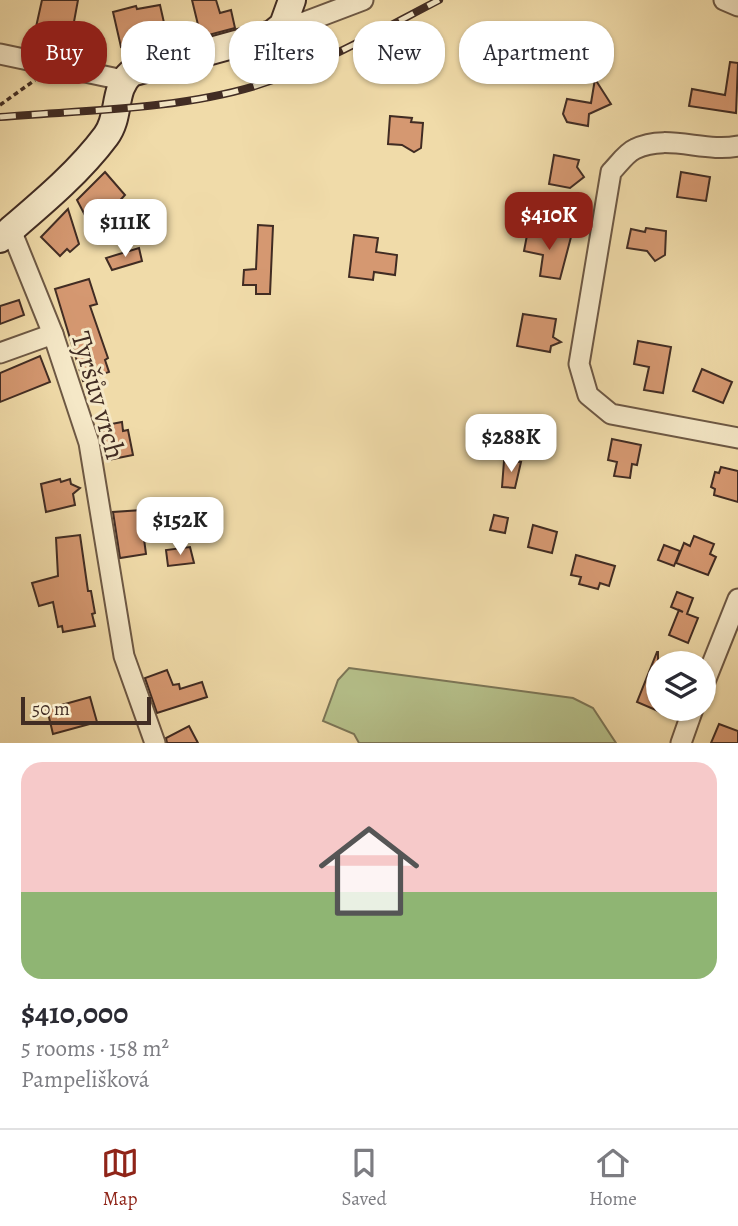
<!DOCTYPE html>
<html lang="en">
<head>
<meta charset="utf-8">
<style>
	:root { --surface:#fff; --page:#f2f2f3; --text:#2b2b33; --muted:#7c7c81; --line:#e1e1e2; --accent:#8f2418 }
	body { margin:0; font-family:Alegreya,serif; background:var(--page); color:var(--text); height:100vh; display:flex; flex-direction:column; font-size:26px; white-space:nowrap }
	* { box-sizing:border-box; margin:0 }
	p { font-size:23px; color:var(--muted) }
	.icon { flex:none; width:38px; height:38px; fill:none; stroke:currentColor; stroke-width:2; stroke-linecap:round; stroke-linejoin:round }
	.map { position:relative; height:743px; overflow:hidden }
	.drawer { display:flex; flex-direction:column; background:var(--surface); flex:1 }
	.drawer>* { flex:none }
	.top-card { position:absolute; left:21px; top:21px; width:696px; height:63px; display:flex; gap:14px }
	.buttons { position:absolute; left:646px; top:651px; display:grid; gap:14px }
	.buttons a { display:grid; place-items:center; width:70px; height:70px; border-radius:50%; background:var(--surface); box-shadow:0 2px 5px #0004; font-size:35px }
	.scale { position:absolute; left:21px; bottom:18px; width:130px; box-sizing:border-box; padding-left:7px; border:4px solid #412c23; border-top:0; font-size:19px; line-height:24px; white-space:nowrap; color:#412c23; -webkit-text-stroke:5px #f5e8c7; paint-order:stroke }
	.price { position:absolute; translate:-50% -60px; padding:0 16px; border-radius:14px; background:#fff; color:#222; font-size:23px; line-height:46px; filter:drop-shadow(0 2px 4px #0008) }
	.price::after { content:''; position:absolute; left:50%; top:42px; width:21px; height:16px; margin-left:-10px; background:inherit; clip-path:polygon(0 0,100% 0,50% 100%) }
	.price.selected { background:var(--accent); color:#fff }
	ul { padding:0; list-style:none }
	li { display:grid; align-content:center; gap:14px; height:371px; padding:0 21px }
	li+li { border-top:2px solid var(--line) }
	li span { display:grid; place-items:center; height:217px; border-radius:21px; color:#555 }
	li>.icon { margin-inline-start:auto }
	span .icon { width:126px; height:126px; fill:#fffc; stroke-width:1 }
	li b { font-size:30px }
	.chip { padding:0 24px; border-radius:28px; background:var(--surface); box-shadow:0 2px 5px #0004; font-size:24px; line-height:63px }
	.chip.selected { background:var(--accent); color:#fff }
	.dock { display:flex; justify-content:space-around; align-items:center; height:98px; border-top:2px solid var(--line); background:var(--surface); font-size:19px; color:var(--muted) }
	.dock a { display:grid; justify-items:center; gap:4px }
	.dock .selected { color:var(--accent) }
	.map>svg:first-child { display:block }
	.green { fill:#b6c18b; stroke:#7c7657; stroke-width:2 }
	.building { fill:#d59871; stroke:#412c23; stroke-width:2 }
	.lines { fill:none; stroke-linecap:round; stroke-linejoin:round }
	.street-casing { stroke:#6d5844; stroke-width:23 }
	.secondary-casing { stroke:#412c23; stroke-width:30 }
	.path { stroke:#412c23; stroke-width:3.5; stroke-dasharray:5 3.5; stroke-linecap:butt }
	.street { stroke:#f5e8c7; stroke-width:19 }
	.secondary { stroke:#f5e8c7; stroke-width:26 }
	.rail-casing { stroke:#412c23; stroke-width:8 }
	.rail { stroke:#f5e8c7; stroke-width:5; stroke-dasharray:16; stroke-linecap:butt }
	.labels { text-anchor:middle; stroke-width:6; stroke-linejoin:round; paint-order:stroke }
	.street-label { font-size:28px; fill:#412c23; stroke:#f5e8c7 }
</style>
</head>
<body>
<div class="map">
<svg width="738" height="743" viewBox="0 0 738 743">
	<rect width="100%" height="100%" fill="#f0dba9"/>
	<filter id="stains"><feTurbulence type="fractalNoise" baseFrequency=".00286" numOctaves="4"/><feColorMatrix values="0 0 0 0 .2 0 0 0 0 .09 0 0 0 0 .02 0 0 0 .5 -.17"/></filter>
	<radialGradient id="worn" r=".72"><stop offset=".6" stop-color="#630" stop-opacity="0"/><stop offset="1" stop-color="#630" stop-opacity=".3"/></radialGradient>
	<polygon class="green" points="349,668 573,698 593,708 616,743 359,743 354,734 323,721 338,680"/>
	<g class="building">
		<polygon points="42,0 78,0 71,38 60,36 48,45 51,30 36,27"/>
		<polygon points="192,0 216,0 220,13 231,10 235,28 201,37"/>
		<polygon points="160,5 167,36 121,47 113,12 136,6 137,9"/>
		<polygon points="730,62 738,63 736,113 689,106 692,89 725,95"/>
		<polygon points="595,79 611,104 589,114 588,126 567,122 563,114 567,99 591,103"/>
		<polygon points="390,116 412,118 411,122 423,123 421,148 414,152 402,145 388,144"/>
		<polygon points="554,155 579,160 577,167 584,177 570,188 549,184"/>
		<polygon points="105,172 125,195 114,207 110,203 89,223 77,200"/>
		<polygon points="681,172 710,177 706,201 677,197"/>
		<polygon points="68,209 79,244 70,252 67,249 60,256 41,237"/>
		<polygon points="258,225 273,226 270,294 256,294 256,285 243,285 244,270 256,269"/>
		<polygon points="646,228 666,231 665,255 655,261 647,251 627,248 631,229 645,232"/>
		<polygon points="528,230 571,237 560,279 540,276 543,255 524,251"/>
		<polygon points="354,235 378,238 376,252 397,255 395,275 374,272 373,280 349,277"/>
		<polygon points="139,248 142,261 112,270 106,258"/>
		<polygon points="89,279 97,304 90,306 108,358 105,360 109,372 83,381 55,289"/>
		<polygon points="19,300 24,315 0,324 0,306"/>
		<polygon points="523,314 556,319 553,337 561,342 551,346 550,352 517,346"/>
		<polygon points="638,341 671,347 663,393 644,390 649,367 634,364"/>
		<polygon points="40,356 50,382 0,402 0,373"/>
		<polygon points="702,369 732,382 723,403 693,391"/>
		<polygon points="122,422 123,431 128,430 133,455 108,460 101,426"/>
		<polygon points="612,439 641,445 637,465 632,464 630,478 614,476 617,462 608,460"/>
		<polygon points="504,461 521,462 515,488 502,487"/>
		<polygon points="721,467 738,471 738,502 714,495 715,489 711,487 715,472 719,473"/>
		<polygon points="60,479 61,482 70,479 71,484 80,488 73,494 75,505 46,512 41,484"/>
		<polygon points="187,507 188,520 142,524 146,554 120,558 113,512"/>
		<polygon points="494,515 508,518 505,533 490,530"/>
		<polygon points="533,525 557,532 552,553 528,547"/>
		<polygon points="80,535 88,591 91,591 95,613 92,614 95,626 63,632 62,626 58,627 53,602 39,606 32,583 58,576 56,538"/>
		<polygon points="694,536 714,544 710,554 716,557 708,575 676,563 684,543 690,546"/>
		<polygon points="664,545 680,551 674,566 658,560"/>
		<polygon points="190,547 194,563 168,566 166,550"/>
		<polygon points="576,555 615,566 609,586 600,583 598,589 579,584 581,577 571,575"/>
		<polygon points="677,592 693,598 687,614 698,618 688,643 669,635 679,610 683,612 671,607"/>
		<polygon points="657,652 658,652 658,711 637,702"/>
		<polygon points="167,670 173,685 179,684 180,689 202,682 207,697 157,713 145,678"/>
		<polygon points="90,697 97,722 53,734 47,709"/>
		<polygon points="719,724 738,731 738,743 711,743"/>
		<polygon points="189,726 198,743 167,743 166,738"/>
	</g>
	<g class="lines">
		<g class="street-casing">
			<g id="street">
				<polyline points="724,0 738,6"/>
				<polyline points="283,25 305,22 363,0"/>
				<polyline points="0,54 123,80"/>
				<path d="M738 146C704 153 667 133 635 149 626 153 618 165 611 172L579 364 588 395 611 414 738 438"/>
				<polyline points="11,230 53,334 89,443 124,656 155,743"/>
				<polyline points="0,353 53,334"/>
				<polyline points="704,684 738,599"/>
				<polyline points="681,743 693,709"/>
			</g>
		</g>
		<g class="secondary-casing">
			<path id="secondary" d="M0 239C36 208 77 175 106 136 121 116 112 90 131 73L272 34 283 25 292 0"/>
		</g>
		<polyline class="path" points="0,105 35,80"/>
		<use href="#street" class="street"/>
		<use href="#secondary" class="secondary"/>
		<g class="rail-casing">
			<path id="rail" d="M0 117C84 110 174 110 255 86 320 66 379 31 439 0"/>
		</g>
		<use href="#rail" class="rail"/>
	</g>
	<g class="labels">
		<g class="street-label">
			<text transform="translate(99 395) rotate(74)" y="10">Tyršův vrch</text>
		</g>
	</g>
	<rect width="100%" height="100%" filter="url(#stains)"/>
	<rect width="100%" height="100%" fill="url(#worn)"/>
</svg>
<div class="buttons">
<a><svg class="icon" aria-label="layers" viewBox="0 0 24 24"><path d="M12 4l9 5-9 5-9-5zM3 14l9 5 9-5"/></svg></a>
</div>
<div class="scale">50 m</div>
<b class="price selected" style="left:549px;top:252px">$410K</b>
<b class="price" style="left:125px;top:259px">$111K</b>
<b class="price" style="left:511px;top:474px">$288K</b>
<b class="price" style="left:180px;top:557px">$152K</b>
<div class="top-card">
<a class="chip selected">Buy</a>
<a class="chip">Rent</a>
<a class="chip">Filters</a>
<a class="chip">New</a>
<a class="chip">Apartment</a>
</div>
</div>
<section class="drawer">
<ul>
<li><span style="background:linear-gradient(#f6c9c9 60%,#8fb573 0)"><svg class="icon" aria-label="home" viewBox="0 0 24 24"><path d="M3 11l9-7 9 7M6 9v11h12V9"/></svg></span><div><b>$410,000</b><p>5 rooms · 158 m²</p><p>Pampelišková</p></div></li>
</ul>
</section>
<nav class="dock">
<a class="selected"><svg class="icon" aria-label="map" viewBox="0 0 24 24"><path d="M3 6l6-2 6 2 6-2v14l-6 2-6-2-6 2zM9 4v14M15 6v14"/></svg>Map</a>
<a><svg class="icon" aria-label="saved" viewBox="0 0 24 24"><path d="M7 4h10v16l-5-4-5 4z"/></svg>Saved</a>
<a><svg class="icon" aria-label="home" viewBox="0 0 24 24"><path d="M3 11l9-7 9 7M6 9v11h12V9"/></svg>Home</a>
</nav>
</body>
</html>
